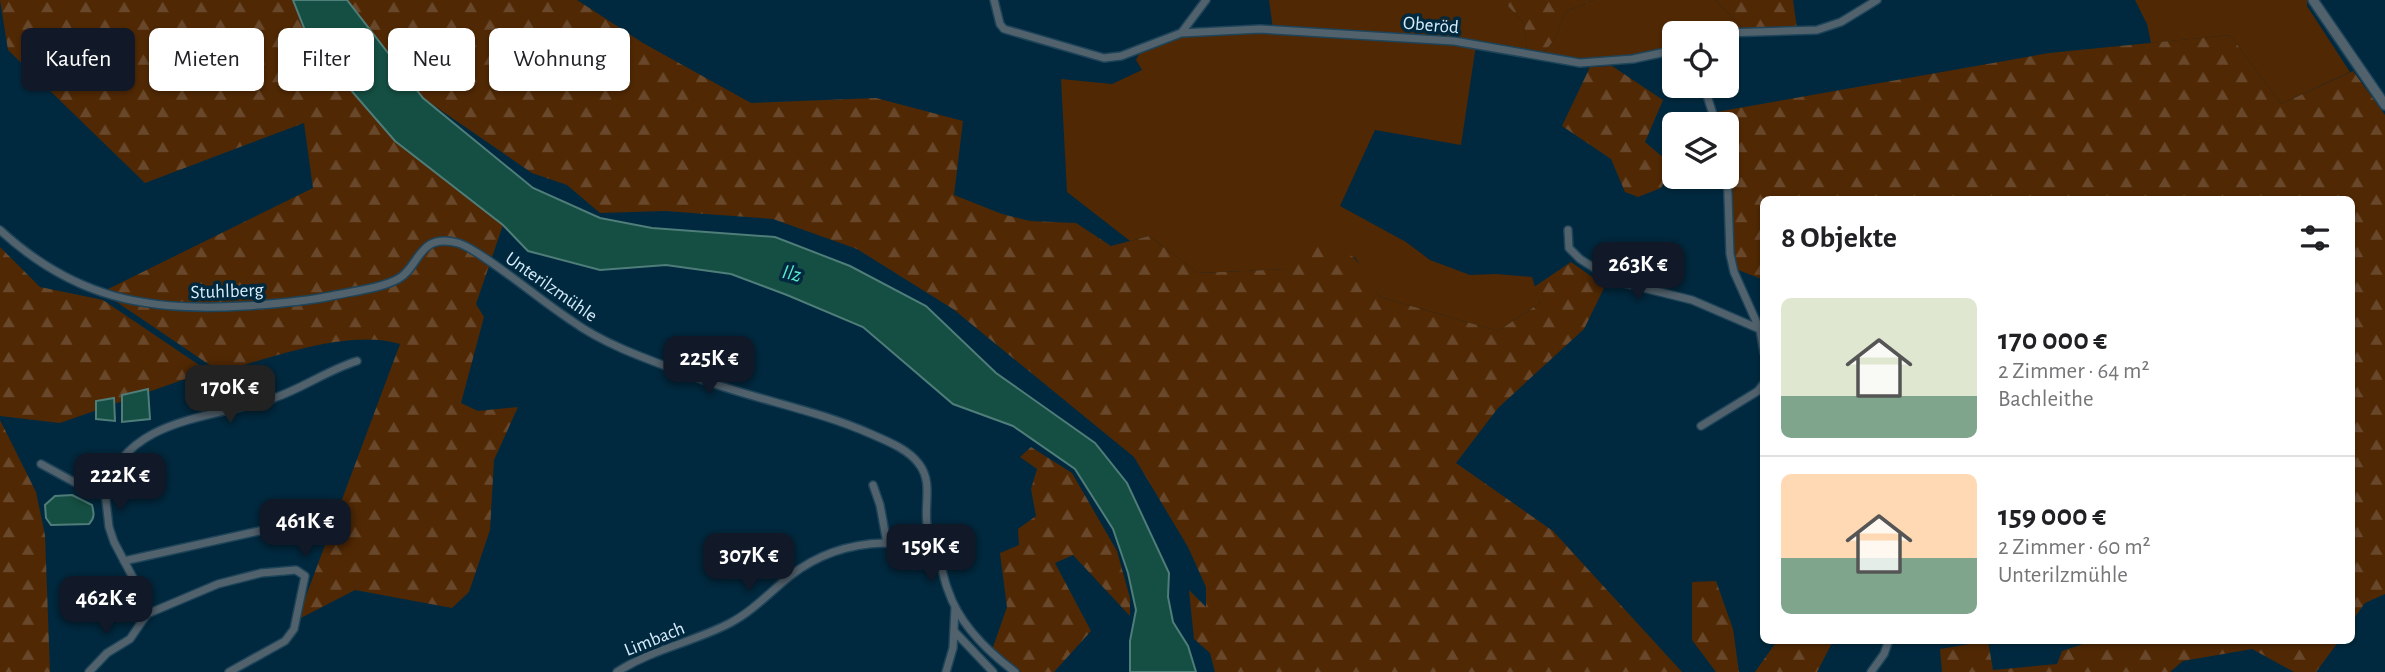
<!DOCTYPE html>
<html lang="de">
<head>
<meta charset="utf-8">
<style>
	:root { --surface:#fff; --page:#f2f2f2; --text:#202124; --muted:#757577; --line:#e0e0e0; --accent:#111827 }
	body { margin:0; font-family:"Alegreya Sans",sans-serif; background:var(--page); color:var(--text); height:100vh; display:flex; flex-direction:column; font-size:26px; white-space:nowrap }
	* { box-sizing:border-box; margin:0 }
	p { font-size:23px; color:var(--muted) }
	.icon { flex:none; width:38px; height:38px; fill:none; stroke:currentColor; stroke-width:2; stroke-linecap:round; stroke-linejoin:round }
	.map { position:relative; flex:1; overflow:hidden }
	.side { position:absolute; left:1760px; top:196px; width:595px; height:448px; display:flex; flex-direction:column; background:var(--surface); border-radius:10px; box-shadow:0 2px 5px #0004 }
	.side>* { flex:none }
	.top-card { position:absolute; left:21px; top:28px; width:665px; height:63px; display:flex; gap:14px }
	.controls { position:absolute; left:1662px; top:21px; display:grid; gap:14px }
	.controls a { display:grid; place-items:center; width:77px; height:77px; border-radius:10px; background:var(--surface); box-shadow:0 2px 5px #0004; font-size:35px }
	.price { position:absolute; translate:-50% -60px; padding:0 16px; border-radius:14px; background:var(--accent); color:#fff; font-size:23px; line-height:46px; filter:drop-shadow(0 2px 4px #0008) }
	.price::after { content:''; position:absolute; left:50%; top:42px; width:21px; height:16px; margin-left:-10px; background:inherit; clip-path:polygon(0 0,100% 0,50% 100%) }
	.price.selected { background:#222; color:#fff }
	ul { padding:0; list-style:none }
	li { display:flex; align-items:center; gap:21px; height:175px; padding:0 21px }
	li+li { border-top:2px solid var(--line) }
	li span { display:grid; place-items:center; flex:none; width:196px; height:140px; border-radius:10px; color:#555 }
	li>.icon { margin-inline-start:auto }
	span .icon { width:84px; height:84px; fill:#fffc; stroke-width:1 }
	li b { font-size:30px }
	h2 { display:flex; justify-content:space-between; align-items:center; height:84px; padding:0 21px; font-size:30px }
	.pill { padding:0 24px; border-radius:10px; background:var(--surface); box-shadow:0 2px 5px #0004; font-size:24px; line-height:63px }
	.pill.selected { background:var(--accent); color:#fff }
	.map>svg:first-child { display:block }
	.green { fill:#502804 }
	.forest { fill:url(#forest-firs) }
	.water { fill:#154e42; stroke:#4f7d79; stroke-width:2 }
	.lines { fill:none; stroke-linecap:round; stroke-linejoin:round }
	.minor-casing { stroke:#1e4459; stroke-width:10 }
	.tertiary-casing { stroke:#1e4459; stroke-width:12 }
	.minor { stroke:#52626d; stroke-width:7 }
	.tertiary { stroke:#52626d; stroke-width:9 }
	.labels { text-anchor:middle; stroke-width:7; stroke-linejoin:round; paint-order:stroke }
	.street-label { font-size:19px; fill:#d7ecfa; stroke:#00293f }
	.water-label { font-size:21px; font-style:italic; fill:#59eacc; stroke:#00293f }
</style>
</head>
<body>
<div class="map">
<svg width="2385" height="672" viewBox="0 0 2385 672">
	<defs>
		<pattern id="forest-firs" width="22" height="20" patternUnits="userSpaceOnUse" patternTransform="scale(1.75)"><rect width="22" height="20" fill="#502804"/><path d="M5 1l3.5 6h-7zM16 11l3.5 6h-7z" fill="#68472a"/></pattern>
	</defs>
	<rect width="100%" height="100%" fill="#00293f"/>
	<g class="green">
		<polygon points="1269,0 1506,0 1506,4 1524,23 1527,54 1476,45 1461,145 1375,130 1340,206 1406,242 1430,260 1470,275 1496,274 1532,277 1540,303 1498,331 1380,297 1355,257 1287,269 1198,273 1149,236 1130,241 1067,192 1061,79 1112,84 1142,70 1136,60 1139,54 1181,33 1273,29"/>
		<path d="M1594 0H1715L1743 28C1729 38 1692 33 1675 33V50L1613 62 1551 60 1544 52 1555 39 1566 11Z"/>
		<polygon points="2135,0 2307,0 2307,6 2350,72 2281,104 2230,35 2151,43 2147,24"/>
	</g>
	<g class="forest">
		<path d="M0 0H293L310 44 395 141 503 225 476 304 484 317 461 403 478 411 518 407 494 460 490 530 469 592 452 608 355 590 297 620 400 344C349 328 270 358 220 372L102 292 313 188 304 123 145 183 8 50Z"/>
		<path d="M347 0H577L643 43 751 103 876 98 963 121 954 195 1002 214 1030 221 1076 223 1111 246 1149 236 1198 273 1287 269 1301 245C1354 244 1355 256 1380 297L1498 331 1540 303 1534 287 1571 262 1605 286 1584 329 1498 408 1456 463 1553 531 1682 672H1215L1210 653 1194 639 1189 590 1206 607V587L1188 547 1134 457 953 309 857 249 773 219 665 211 600 213 567 185 532 173 423 98Z"/>
		<polygon points="1506,0 1594,0 1566,11 1555,39 1544,52 1527,54 1524,23 1506,4"/>
		<polygon points="1715,0 1793,0 1797,29 1743,28"/>
		<polygon points="2230,35 2281,104 2353,71 2385,115 2385,594 2365,603 2352,621 2352,200 1764,200 1764,280 1733,268 1727,168 1727,124 1717,124 1716,112 2049,53"/>
		<polygon points="1612,66 1663,100 1645,142 1673,166 1661,188 1638,197 1625,192 1611,159 1562,126 1590,67"/>
		<polygon points="0,247 40,287 103,300 208,371 60,423 0,416"/>
		<polygon points="0,420 36,492 45,535 50,672 0,672"/>
		<polygon points="1031,447 1072,473 1117,551 1130,598 1130,616 1073,555 1055,563 1091,631 1054,672 1021,672 992,650 1007,607 1000,553 1019,545 1018,529 1036,516 1031,489 1037,469 1020,457"/>
		<polygon points="1716,581 1733,629 1739,672 1716,672 1692,640 1692,582"/>
		<polygon points="1777,641 1777,640 1833,641 1817,672 1755,672"/>
		<polygon points="1988,641 1993,670 2057,664 2062,651 2092,641 2339,641 2316,672 2294,672 2252,649 2183,661 2170,672 1942,672 1940,649"/>
	</g>
	<g class="water">
		<polygon points="293,0 347,0 423,98 533,188 600,218 652,228 775,237 850,266 926,306 996,373 1095,443 1127,483 1169,573 1168,597 1173,622 1188,646 1196,672 1130,672 1130,641 1136,610 1128,573 1113,529 1075,469 1013,426 953,404 863,327 787,295 731,274 666,265 600,270 528,251 503,225 395,141 310,43"/>
		<polygon points="148,389 150,419 122,422 122,395"/>
		<polygon points="114,398 115,421 96,419 96,401"/>
		<path d="M72 495 92 505C94 513 95 518 89 524L51 525 46 518 45 505 55 496Z"/>
	</g>
	<g class="lines">
		<g class="minor-casing">
			<g id="minor">
				<polyline points="994,0 1000,24 1004,29 1104,58 1121,56 1181,33 1260,29 1454,41 1580,63 1633,59 1675,50"/>
				<polyline points="1182,32 1206,0"/>
				<polyline points="1723,33 1817,30 1841,22 1877,0"/>
				<polyline points="1704,86 1716,124"/>
				<polyline points="1727,168 1730,254 1734,272 1760,330 1764,353"/>
				<path d="M0 230C74 298 147 312 244 306 274 304 302 302 331 296 353 291 379 289 398 279 420 267 418 232 458 243 468 246 477 253 485 258 515 278 542 301 572 321 608 347 656 362 698 378 755 400 815 409 871 434 887 441 908 449 919 464 933 482 924 504 927 525 928 538 935 548 939 560 943 570 944 581 948 590 959 624 987 651 1015 672"/>
				<polyline points="1568,230 1569,248 1580,259 1615,281 1692,300 1764,331"/>
				<polyline points="1701,426 1758,391 1764,383"/>
				<polyline points="41,464 74,482 105,492 109,527 114,542 139,589 147,614 130,639 107,653 89,672"/>
				<polyline points="873,485 880,505 887,543"/>
				<path d="M105 492C126 417 211 419 274 398 303 388 328 370 357 361"/>
				<polyline points="124,561 295,523"/>
				<polyline points="147,614 218,584 261,573 296,570 305,576 294,629 285,641 229,672"/>
				<polyline points="955,632 993,672"/>
				<path d="M617 672C652 649 694 642 730 623 753 611 770 592 790 576 818 554 848 544 884 543 900 543 916 547 932 546"/>
				<polyline points="946,672 953,648 955,608"/>
				<polyline points="1871,672 1884,654 1889,640"/>
			</g>
		</g>
		<g class="tertiary-casing">
			<polyline id="tertiary" points="2313,0 2385,105"/>
		</g>
		<use href="#minor" class="minor"/>
		<use href="#tertiary" class="tertiary"/>
	</g>
	<g class="labels">
		<g class="street-label">
			<text transform="translate(1431 24) rotate(5)" y="7">Oberöd</text>
			<text transform="translate(552 286) rotate(35)" y="7">Unterilzmühle</text>
			<text transform="translate(227 290) rotate(-2)" y="7">Stuhlberg</text>
			<text transform="translate(654 638) rotate(-22)" y="7">Limbach</text>
		</g>
		<g class="water-label">
			<text transform="translate(792 273) rotate(14)" y="7">Ilz</text>
		</g>
	</g>
</svg>
<div class="controls">
<a><svg class="icon" aria-label="locate" viewBox="0 0 24 24"><circle cx="12" cy="12" r="6"/><path d="M12 2v4M12 18v4M2 12h4M18 12h4"/></svg></a>
<a><svg class="icon" aria-label="layers" viewBox="0 0 24 24"><path d="M12 4l9 5-9 5-9-5zM3 14l9 5 9-5"/></svg></a>
</div>
<b class="price" style="left:1638px;top:302px">263K €</b>
<b class="price" style="left:709px;top:396px">225K €</b>
<b class="price selected" style="left:230px;top:425px">170K €</b>
<b class="price" style="left:120px;top:513px">222K €</b>
<b class="price" style="left:305px;top:559px">461K €</b>
<b class="price" style="left:931px;top:584px">159K €</b>
<b class="price" style="left:749px;top:593px">307K €</b>
<b class="price" style="left:106px;top:636px">462K €</b>
<div class="top-card">
<a class="pill selected">Kaufen</a>
<a class="pill">Mieten</a>
<a class="pill">Filter</a>
<a class="pill">Neu</a>
<a class="pill">Wohnung</a>
</div>
<section class="side">
<h2>8 Objekte<svg class="icon" aria-label="filters" viewBox="0 0 24 24"><path d="M4 7h16M4 17h16"/><circle cx="9" cy="7" r="2"/><circle cx="15" cy="17" r="2"/></svg></h2>
<ul>
<li><span style="background:linear-gradient(#dfe7d0 70%,#7fa58c 0)"><svg class="icon" aria-label="home" viewBox="0 0 24 24"><path d="M3 11l9-7 9 7M6 9v11h12V9"/></svg></span><div><b>170 000 €</b><p>2 Zimmer · 64 m²</p><p>Bachleithe</p></div></li>
<li><span style="background:linear-gradient(#ffd9b3 60%,#7fa58c 0)"><svg class="icon" aria-label="home" viewBox="0 0 24 24"><path d="M3 11l9-7 9 7M6 9v11h12V9"/></svg></span><div><b>159 000 €</b><p>2 Zimmer · 60 m²</p><p>Unterilzmühle</p></div></li>
</ul>
</section>
</div>
</body>
</html>
